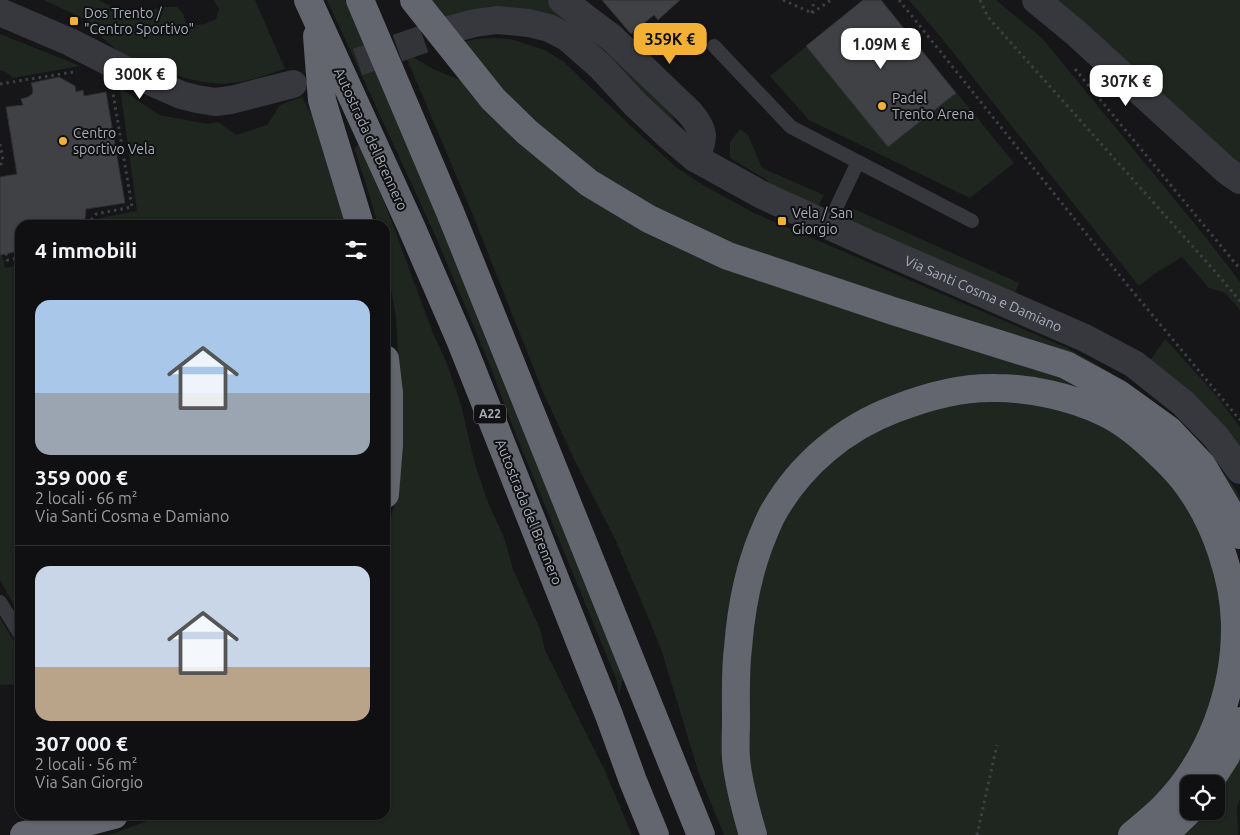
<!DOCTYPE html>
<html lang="it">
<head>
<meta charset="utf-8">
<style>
	:root { --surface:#101012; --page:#19191b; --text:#f1f3f6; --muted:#9c9d9f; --line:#303032; --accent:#f2b134 }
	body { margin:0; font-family:Ubuntu,sans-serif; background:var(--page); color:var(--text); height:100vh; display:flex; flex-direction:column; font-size:19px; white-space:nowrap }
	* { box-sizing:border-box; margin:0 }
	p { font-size:16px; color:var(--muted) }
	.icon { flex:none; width:28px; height:28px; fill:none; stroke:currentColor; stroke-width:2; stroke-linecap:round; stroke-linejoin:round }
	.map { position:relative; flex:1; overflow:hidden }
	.sheet { position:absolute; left:15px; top:220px; width:375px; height:600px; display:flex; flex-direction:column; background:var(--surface); border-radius:15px; box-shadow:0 1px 4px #0004,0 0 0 1px var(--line) }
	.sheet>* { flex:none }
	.tools { position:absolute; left:1180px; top:775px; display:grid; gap:10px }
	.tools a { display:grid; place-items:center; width:45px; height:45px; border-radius:10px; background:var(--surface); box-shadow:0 1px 4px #0004,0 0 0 1px var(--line); font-size:25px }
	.price { position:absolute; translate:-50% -42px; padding:0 11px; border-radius:10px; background:#fff; color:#222; font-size:16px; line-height:32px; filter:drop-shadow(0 1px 2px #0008) }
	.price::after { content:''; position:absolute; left:50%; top:30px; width:15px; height:11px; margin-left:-8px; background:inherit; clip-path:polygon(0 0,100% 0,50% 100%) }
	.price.active { background:var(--accent); color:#111 }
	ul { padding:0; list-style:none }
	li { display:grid; align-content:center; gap:10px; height:265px; padding:0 20px }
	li+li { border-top:1px solid var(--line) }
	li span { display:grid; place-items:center; height:155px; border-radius:15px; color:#555 }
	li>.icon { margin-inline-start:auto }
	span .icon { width:90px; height:90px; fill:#fffc; stroke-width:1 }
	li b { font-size:21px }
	h2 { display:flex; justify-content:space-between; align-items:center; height:60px; padding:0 20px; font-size:21px }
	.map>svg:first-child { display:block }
	.green { fill:#1e261f }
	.building { fill:#404145; stroke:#303034 }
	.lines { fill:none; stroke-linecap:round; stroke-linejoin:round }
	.street-tunnel { stroke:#333438; stroke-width:28; stroke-dasharray:28 14; stroke-linecap:butt }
	.path { stroke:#3d3f44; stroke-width:3; stroke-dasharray:2.5 4; stroke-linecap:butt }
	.lane { stroke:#37383d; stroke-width:14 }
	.street { stroke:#37383d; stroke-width:28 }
	.highway { stroke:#63666e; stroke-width:28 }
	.poi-dot { fill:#f2b134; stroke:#111113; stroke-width:2 }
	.labels { text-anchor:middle; stroke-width:4; stroke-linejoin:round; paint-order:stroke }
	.shield { fill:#111113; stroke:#7b7e86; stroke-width:1 }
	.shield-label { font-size:12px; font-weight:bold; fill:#a8adb8 }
	.poi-label { font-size:14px; fill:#a8adb8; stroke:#111113; text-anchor:start }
	.street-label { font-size:14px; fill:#a8adb8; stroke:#111113 }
</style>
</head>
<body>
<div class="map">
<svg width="1240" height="835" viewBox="0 0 1240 835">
	<rect width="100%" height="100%" fill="#161618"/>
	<g class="green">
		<path d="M44 0H98L124 12 154 9 165 7H177L183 14 186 23C199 27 205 24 216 19L219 9 214 0H255L285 69 257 78 241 82 221 84 204 82 185 78 131 59 121 54 98 34 88 21Z"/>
		<polygon points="327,0 345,0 425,181 623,678 619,696 617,681 514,430 489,363 435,235"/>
		<polygon points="424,0 548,0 556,5 586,30 673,117 677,124 673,127 597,53 476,9 450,15 439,20"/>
		<polygon points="863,0 881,0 1014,163 970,198 809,120 770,76"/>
		<polygon points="909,0 996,0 1042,38 1208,240 1240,282 1240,310 1225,293 1209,288 1182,257 1153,275 1139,286 944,41"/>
		<polygon points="1046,0 1240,0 1240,169"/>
		<polygon points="0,34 80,66 13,78 6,72 0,70"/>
		<path d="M493 38 510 39 545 50 564 62 636 131 676 167 703 185 754 213 1067 348C1126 379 1181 415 1221 469 1227 478 1236 488 1240 498 1240 504 1240 511 1240 517L1159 414 809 275 650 209 537 129 458 43 476 39Z"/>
		<polygon points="404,52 435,70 468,83 589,193 1008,355 1098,392 1085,398 920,391 754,525 743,550 735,581 744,835 724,835 699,774 662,652 643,605 615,539 574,459 543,392 472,213"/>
		<polygon points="120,88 159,115 208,124 218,122 236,135 267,125 280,105 302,97 311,114 317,113 355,225 95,225 100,218 137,211"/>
		<polygon points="740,129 748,135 762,168 824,195 818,207 771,187 767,180 730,158 730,142"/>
		<polygon points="359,144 387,209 433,333 446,361 461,405 475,464 487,500 505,540 513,569 540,629 545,650 579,719 605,771 632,835 107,835 115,833 163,815 385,815 385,546 395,499 400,387 396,318 385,254 385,225 378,225 366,184 354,148"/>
		<polygon points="852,208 1019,283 1015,293 846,219"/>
		<polygon points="2,254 5,268 20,265 20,616 0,580 0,255"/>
		<polygon points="1165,339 1216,395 1240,427 1240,454 1149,362"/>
		<polygon points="969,398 1044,403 1115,429 1176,481 1215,558 1226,650 1207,727 1143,817 1118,835 764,835 752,776 748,746 749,628 770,544 806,484 861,434"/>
		<polygon points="0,618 20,651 20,684 0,685"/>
		<polygon points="1240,743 1240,798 1237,808 1238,835 1175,835 1199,811 1216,811 1216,787"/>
	</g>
	<g class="building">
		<polygon points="602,0 680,0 658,20 654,15 631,34"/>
		<polygon points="863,0 881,0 956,93 888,147 806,46"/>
		<polygon points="59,77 75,86 76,92 83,90 84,96 106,92 125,203 86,209 85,219 79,225 20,225 20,251 0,255 0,177 17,174 6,107 23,105 21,99 28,97 32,94 33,90 31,83"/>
	</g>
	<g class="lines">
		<polyline class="street-tunnel" points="318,76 452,29"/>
		<g class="path">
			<polyline points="783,0 812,13"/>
			<polyline points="899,0 1129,287 1240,420"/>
			<polyline points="980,0 988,17 1212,268 1240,301"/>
			<polyline points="812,13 831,0"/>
			<polyline points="812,13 814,0"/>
			<polyline points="1075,69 1240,269"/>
			<polyline points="0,84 73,72"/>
			<polyline points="0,144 3,160 0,166"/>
			<polyline points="87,225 96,214 132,207 113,93"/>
			<polyline points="6,253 7,260 20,258"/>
			<polyline points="977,835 997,745"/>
		</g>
		<g class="lane">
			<polyline points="714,46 791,127 972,221"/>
			<polyline points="828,225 858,162"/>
			<polyline points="0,602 20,634"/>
		</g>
		<g class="street">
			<path d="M562 0 612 38 690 113C705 131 705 137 695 158"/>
			<polyline points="1036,0 1076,33 1227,171 1240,180"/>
			<polyline points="0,12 70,42 127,71 181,95 197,99 215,102 231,100 293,84"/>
			<path id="s1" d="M452 29 475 23 497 20 529 23 549 28 567 37 601 67 635 104 668 135 695 158 762 195 867 243 1085 338 1134 364 1183 403 1216 437 1240 470"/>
		</g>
		<g class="highway">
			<polyline points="308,0 410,224 461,342 609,715 633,781 655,835"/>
			<polyline points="360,0 450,212 701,835"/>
			<polyline points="414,0 493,99 527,132 589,183 649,219 728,256 893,311 1066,365 1119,394 1169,430 1202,465 1236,523 1240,535"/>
			<polyline points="317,36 322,100 360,225"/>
			<polyline points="385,359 389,393 389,445 385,494"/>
			<polyline points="1208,784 1226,756 1240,721"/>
			<polyline points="24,835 67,827 114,815"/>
			<path d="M753 835C746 811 738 782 736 758 735 745 736 733 736 721 736 696 735 672 738 648 741 609 748 571 763 535 766 528 769 520 773 513 800 465 844 428 895 409 928 396 961 387 996 388 1030 388 1072 397 1103 412 1121 420 1137 433 1152 447 1165 459 1179 472 1189 487 1216 524 1234 579 1235 624 1236 690 1211 759 1164 807 1154 817 1143 826 1132 835"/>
			<polyline points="1164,835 1189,811"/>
		</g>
	</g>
	<g class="poi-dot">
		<rect x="69" y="16" width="10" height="10" rx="2.5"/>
		<circle cx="882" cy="106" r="5"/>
		<circle cx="63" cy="141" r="5"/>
		<rect x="777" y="216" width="10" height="10" rx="2.5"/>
	</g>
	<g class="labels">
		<rect class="shield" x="474" y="404.5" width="32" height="19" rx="4"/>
		<g class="shield-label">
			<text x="490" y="418">A22</text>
		</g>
		<g class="poi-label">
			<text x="84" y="18">Dos Trento /<tspan x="84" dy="16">"Centro Sportivo"</tspan></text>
			<text x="892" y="103">Padel<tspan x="892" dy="16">Trento Arena</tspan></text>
			<text x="73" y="138">Centro<tspan x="73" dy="16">sportivo Vela</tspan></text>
			<text x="792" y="218">Vela / San<tspan x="792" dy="16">Giorgio</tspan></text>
		</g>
		<g class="street-label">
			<text transform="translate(371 139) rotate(65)" y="5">Autostrada del Brennero</text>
			<text dy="5" stroke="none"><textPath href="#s1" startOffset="614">Via Santi Cosma e Damiano</textPath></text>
			<text transform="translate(529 512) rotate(68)" y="5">Autostrada del Brennero</text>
		</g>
	</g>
</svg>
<div class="tools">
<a><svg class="icon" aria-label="locate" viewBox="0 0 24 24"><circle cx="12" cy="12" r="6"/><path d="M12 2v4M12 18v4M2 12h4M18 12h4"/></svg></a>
</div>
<b class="price active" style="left:670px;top:65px">359K €</b>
<b class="price" style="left:881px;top:70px">1.09M €</b>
<b class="price" style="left:140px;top:100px">300K €</b>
<b class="price" style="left:1126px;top:107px">307K €</b>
<section class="sheet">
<h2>4 immobili<svg class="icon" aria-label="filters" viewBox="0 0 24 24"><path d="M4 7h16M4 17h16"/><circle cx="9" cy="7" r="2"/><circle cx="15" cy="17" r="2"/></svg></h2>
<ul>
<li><span style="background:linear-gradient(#a9c7e8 60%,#9aa5b1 0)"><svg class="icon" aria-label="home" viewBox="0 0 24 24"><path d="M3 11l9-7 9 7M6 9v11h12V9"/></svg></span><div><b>359 000 €</b><p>2 locali · 66 m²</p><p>Via Santi Cosma e Damiano</p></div></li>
<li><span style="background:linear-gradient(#c9d6e8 65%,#b9a48a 0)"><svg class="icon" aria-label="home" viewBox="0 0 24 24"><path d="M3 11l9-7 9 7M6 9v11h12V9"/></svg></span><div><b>307 000 €</b><p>2 locali · 56 m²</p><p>Via San Giorgio</p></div></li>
</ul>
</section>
</div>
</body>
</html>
